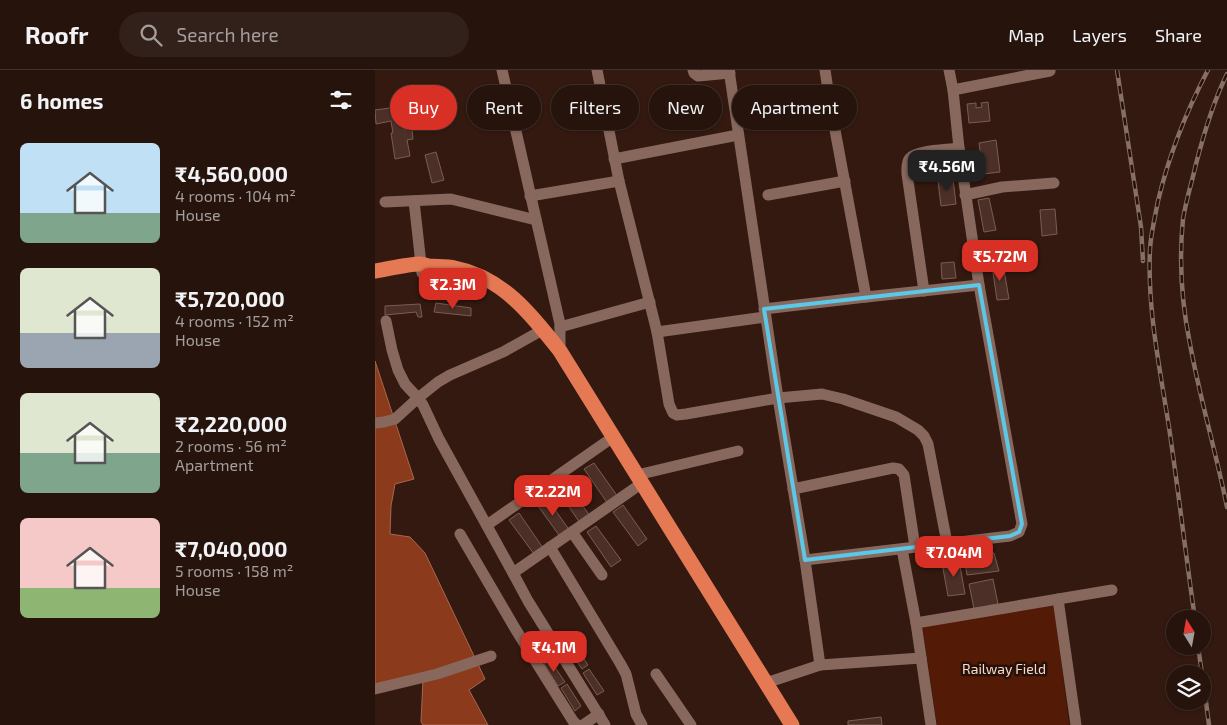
<!DOCTYPE html>
<html lang="en">
<head>
<meta charset="utf-8">
<style>
	:root { --surface:#26130c; --page:#32201a; --text:#f1f3f6; --muted:#a49e9d; --line:#42322d; --accent:#d93025 }
	body { margin:0; font-family:"Exo 2",sans-serif; background:var(--page); color:var(--text); height:100vh; display:flex; flex-direction:column; font-size:19px; white-space:nowrap }
	* { box-sizing:border-box; margin:0 }
	p { font-size:16px; color:var(--muted) }
	.icon { flex:none; width:28px; height:28px; fill:none; stroke:currentColor; stroke-width:2; stroke-linecap:round; stroke-linejoin:round }
	.map { position:relative; flex:1; overflow:hidden }
	.sheet { display:flex; flex-direction:column; background:var(--surface); width:375px }
	.sheet>* { flex:none }
	.guide { position:absolute; left:15px; top:15px; width:475px; height:45px; display:flex; gap:10px }
	.needle { width:32px; rotate:349deg }
	.fabs { position:absolute; left:791px; top:540px; display:grid; gap:10px }
	.fabs a { display:grid; place-items:center; width:45px; height:45px; border-radius:50%; background:var(--surface); box-shadow:0 1px 4px #0004,0 0 0 1px var(--line); font-size:25px }
	.price { position:absolute; translate:-50% -42px; padding:0 11px; border-radius:10px; background:var(--accent); color:#fff; font-size:16px; line-height:32px; filter:drop-shadow(0 1px 2px #0008) }
	.price::after { content:''; position:absolute; left:50%; top:30px; width:15px; height:11px; margin-left:-8px; background:inherit; clip-path:polygon(0 0,100% 0,50% 100%) }
	.price.active { background:#222; color:#fff }
	ul { padding:0; list-style:none }
	li { display:flex; align-items:center; gap:15px; height:125px; padding:0 20px }
	li span { display:grid; place-items:center; flex:none; width:140px; height:100px; border-radius:8px; color:#555 }
	li>.icon { margin-inline-start:auto }
	span .icon { width:60px; height:60px; fill:#fffc; stroke-width:1 }
	li b { font-size:21px }
	h2 { display:flex; justify-content:space-between; align-items:center; height:60px; padding:0 20px; font-size:21px }
	.chip { padding:0 18px; border-radius:22px; background:var(--surface); box-shadow:0 1px 4px #0004,0 0 0 1px var(--line); font-size:18px; line-height:45px }
	.chip.active { background:var(--accent); color:#fff }
	header { display:flex; align-items:center; gap:30px; box-sizing:border-box; height:70px; padding:0 25px; background:var(--surface); border-bottom:1px solid var(--line) }
	header strong { font-size:24px }
	nav { display:flex; gap:28px; margin-inline-start:auto; font-size:18px }
	.search { width:350px; height:45px; background:var(--page); display:flex; align-items:center; gap:12px; box-sizing:border-box; padding:0 18px; border-radius:28px; color:var(--muted); font-size:19px }
	main { display:flex; flex:1; min-height:0 }
	.map>svg:first-child { display:block }
	.green { fill:#531b05 }
	.water { fill:#8b3a1c; stroke:#a66851 }
	.building { fill:#4c3027; stroke:#7b5c52 }
	.lines { fill:none; stroke-linecap:round; stroke-linejoin:round }
	.minor { stroke:#88685d; stroke-width:11 }
	.highway { stroke:#e47954; stroke-width:15 }
	.rail-casing { stroke:#856f67; stroke-width:4.5 }
	.rail { stroke:#281007; stroke-width:2.5; stroke-dasharray:8; stroke-linecap:butt }
	.marked { fill:none; stroke:#5bc8e7; stroke-width:4; stroke-linejoin:round }
	.labels { text-anchor:middle; stroke-width:5; stroke-linejoin:round; paint-order:stroke }
	.park-label { font-size:14px; fill:#f3dbd2; stroke:#281007 }
</style>
</head>
<body>
<header>
<strong>Roofr</strong>
<div class="search"><svg class="icon" aria-label="search" viewBox="0 0 24 24"><circle cx="10" cy="10" r="6"/><path d="M15 15l6 6"/></svg>Search here</div>
<nav><a>Map</a><a>Layers</a><a>Share</a></nav>
</header>
<main>
<section class="sheet">
<h2>6 homes<svg class="icon" aria-label="filters" viewBox="0 0 24 24"><path d="M4 7h16M4 17h16"/><circle cx="9" cy="7" r="2"/><circle cx="15" cy="17" r="2"/></svg></h2>
<ul>
<li><span style="background:linear-gradient(#bfe0f5 70%,#7fa58c 0)"><svg class="icon" aria-label="home" viewBox="0 0 24 24"><path d="M3 11l9-7 9 7M6 9v11h12V9"/></svg></span><div><b>₹4,560,000</b><p>4 rooms · 104 m²</p><p>House</p></div></li>
<li><span style="background:linear-gradient(#dfe7d0 65%,#9aa5b1 0)"><svg class="icon" aria-label="home" viewBox="0 0 24 24"><path d="M3 11l9-7 9 7M6 9v11h12V9"/></svg></span><div><b>₹5,720,000</b><p>4 rooms · 152 m²</p><p>House</p></div></li>
<li><span style="background:linear-gradient(#dfe7d0 60%,#7fa58c 0)"><svg class="icon" aria-label="home" viewBox="0 0 24 24"><path d="M3 11l9-7 9 7M6 9v11h12V9"/></svg></span><div><b>₹2,220,000</b><p>2 rooms · 56 m²</p><p>Apartment</p></div></li>
<li><span style="background:linear-gradient(#f6c9c9 70%,#8fb573 0)"><svg class="icon" aria-label="home" viewBox="0 0 24 24"><path d="M3 11l9-7 9 7M6 9v11h12V9"/></svg></span><div><b>₹7,040,000</b><p>5 rooms · 158 m²</p><p>House</p></div></li>
</ul>
</section>
<div class="map">
<svg width="852" height="655" viewBox="0 0 852 655">
	<rect width="100%" height="100%" fill="#331910"/>
	<polygon class="green" points="679,535 694,655 562,655 547,552"/>
	<polygon class="water" points="0,291 39,409 20,414 16,436 15,464 35,467 50,483 110,609 94,620 113,655 48,655 46,652 48,610 0,614"/>
	<g class="building">
		<polygon points="613,32 615,51 594,53 592,34 601,33 601,38 607,37 606,33"/>
		<polygon points="37,35 40,52 28,54 29,60 37,59 38,69 32,70 35,86 20,89 16,63 18,63 16,51 1,54 0,40"/>
		<polygon points="621,70 625,102 608,104 604,73"/>
		<polygon points="61,82 69,110 57,113 50,85"/>
		<polygon points="578,109 581,134 566,136 563,111"/>
		<polygon points="614,128 621,160 609,162 603,130"/>
		<polygon points="680,139 682,164 667,166 665,140"/>
		<polygon points="579,192 581,208 567,209 566,193"/>
		<polygon points="628,194 634,229 622,230 617,196"/>
		<polygon points="61,233 96,238 96,246 59,242"/>
		<polygon points="45,234 47,247 43,247 41,242 10,245 10,236"/>
		<polygon points="219,393 243,427 233,434 209,399"/>
		<polygon points="190,411 215,446 205,453 181,418"/>
		<polygon points="171,427 195,461 186,468 161,433"/>
		<polygon points="248,435 272,469 263,476 238,442"/>
		<polygon points="144,443 168,478 159,484 134,450"/>
		<polygon points="221,456 246,490 236,497 212,462"/>
		<polygon points="619,483 624,501 592,505 589,487"/>
		<polygon points="584,490 590,524 573,526 567,493"/>
		<polygon points="618,509 623,534 599,539 594,514"/>
		<polygon points="199,573 213,595 207,599 192,577"/>
		<polygon points="175,590 190,612 183,616 169,594"/>
		<polygon points="214,599 229,621 222,625 208,603"/>
		<polygon points="192,614 206,636 200,641 186,618"/>
		<polygon points="506,647 507,655 473,655 473,651"/>
	</g>
	<g class="lines">
		<g class="minor">
			<polyline points="127,0 185,254 185,281"/>
			<polyline points="318,0 319,3 323,6 355,3"/>
			<polyline points="354,0 403,328 430,490"/>
			<polyline points="450,0 455,33 491,227"/>
			<polyline points="578,20 675,1"/>
			<polyline points="239,89 363,65"/>
			<polyline points="244,111 282,262 294,334 298,343 302,345 311,344 403,328 447,324 468,329 521,347 543,360 549,366 553,374 572,473"/>
			<polyline points="393,125 470,111"/>
			<polyline points="590,125 627,117 679,113"/>
			<polyline points="155,126 244,111 222,0"/>
			<polyline points="39,131 47,203"/>
			<polyline points="10,132 76,129 161,150"/>
			<path d="M549 221 532 104C532 99 531 92 535 88 542 80 572 80 584 78"/>
			<polyline points="389,239 491,227 604,215"/>
			<polyline points="11,251 17,280 23,300 30,314 43,328 48,335 64,369 138,503 153,531 230,655"/>
			<polyline points="185,257 275,232"/>
			<polyline points="282,262 390,247"/>
			<polyline points="0,353 9,352 20,349 43,328 63,312 75,305 128,282 162,263"/>
			<polyline points="262,405 363,381"/>
			<polyline points="418,419 518,398 524,399 529,405 540,477"/>
			<polyline points="112,455 231,372"/>
			<polyline points="197,462 227,505"/>
			<polyline points="85,464 141,560 198,651 202,655"/>
			<polyline points="175,477 245,593 251,604 261,644 267,655"/>
			<polyline points="527,479 541,553 556,655"/>
			<polyline points="138,503 260,418"/>
			<polyline points="683,529 701,655"/>
			<polyline points="541,553 737,520"/>
			<polyline points="445,595 546,588"/>
			<polyline points="281,604 316,655"/>
			<polyline points="391,613 445,595 430,490 635,466 644,462 647,454 604,215 584,78 578,20 574,0"/>
			<polyline points="0,619 62,604 116,586"/>
			<polyline points="208,655 224,644"/>
		</g>
		<path class="highway" d="M0 201C13 199 33 194 45 194 48 194 50 195 53 196 62 197 71 196 80 198 127 207 157 245 185 281L417 655"/>
		<g class="rail-casing">
			<g id="rail">
				<polyline points="742,0 766,157 768,191"/>
				<path d="M852 4C838 32 829 63 821 94 817 112 811 130 808 149 804 189 807 235 815 274 825 329 841 382 852 437"/>
				<path d="M820 549C811 487 804 426 795 364 786 303 772 242 775 179 776 163 780 147 783 131 794 85 811 42 833 0"/>
				<polyline points="823,576 827,604"/>
				<polyline points="828,609 834,655"/>
			</g>
		</g>
		<use href="#rail" class="rail"/>
	</g>
	<path class="marked" d="M604 215 647 454 644 462 635 466 430 490 389 239Z"/>
	<g class="labels">
		<g class="park-label">
			<text x="629" y="604">Railway Field</text>
		</g>
	</g>
</svg>
<div class="fabs">
<a><svg class="needle" viewBox="-14 -14 28 28"><path d="M0-13l5 13h-10z" fill="#e53935"/><path d="M0 13l5-13h-10z" fill="#a49e9d"/></svg></a>
<a><svg class="icon" aria-label="layers" viewBox="0 0 24 24"><path d="M12 4l9 5-9 5-9-5zM3 14l9 5 9-5"/></svg></a>
</div>
<b class="price active" style="left:572px;top:122px">₹4.56M</b>
<b class="price" style="left:625px;top:212px">₹5.72M</b>
<b class="price" style="left:78px;top:240px">₹2.3M</b>
<b class="price" style="left:178px;top:447px">₹2.22M</b>
<b class="price" style="left:579px;top:508px">₹7.04M</b>
<b class="price" style="left:179px;top:603px">₹4.1M</b>
<div class="guide">
<a class="chip active">Buy</a>
<a class="chip">Rent</a>
<a class="chip">Filters</a>
<a class="chip">New</a>
<a class="chip">Apartment</a>
</div>
</div>
</main>
</body>
</html>
